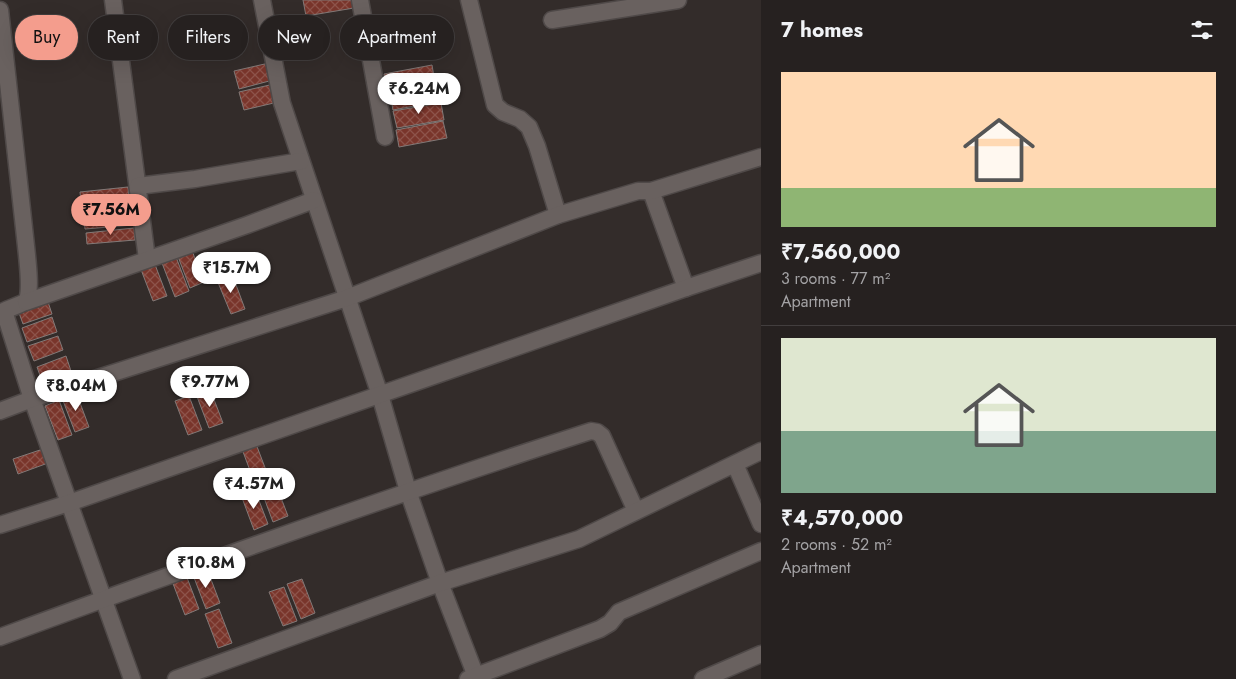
<!DOCTYPE html>
<html lang="en">
<head>
<meta charset="utf-8">
<style>
	:root { --surface:#262120; --page:#2e2929; --text:#f1f3f6; --muted:#a4a3a5; --line:#423e3e; --accent:#f49d8d }
	body { margin:0; font-family:Jost,sans-serif; background:var(--page); color:var(--text); height:100vh; display:flex; flex-direction:column; font-size:19px; white-space:nowrap }
	* { box-sizing:border-box; margin:0 }
	p { font-size:16px; color:var(--muted) }
	.icon { flex:none; width:28px; height:28px; fill:none; stroke:currentColor; stroke-width:2; stroke-linecap:round; stroke-linejoin:round }
	.map { position:relative; flex:1; overflow:hidden }
	.side { display:flex; flex-direction:column; background:var(--surface); width:475px }
	.side>* { flex:none }
	.guide { position:absolute; left:15px; top:15px; width:475px; height:45px; display:flex; gap:10px }
	.price { position:absolute; translate:-50% -42px; padding:0 11px; border-radius:18px; background:#fff; color:#222; font-size:16px; line-height:32px; filter:drop-shadow(0 1px 2px #0008) }
	.price::after { content:''; position:absolute; left:50%; top:30px; width:15px; height:11px; margin-left:-8px; background:inherit; clip-path:polygon(0 0,100% 0,50% 100%) }
	.price.selected { background:var(--accent); color:#111 }
	ul { padding:0; list-style:none }
	li { display:grid; align-content:center; gap:10px; height:265px; padding:0 20px }
	li+li { border-top:1px solid var(--line) }
	li span { display:grid; place-items:center; height:155px; border-radius:0px; color:#555 }
	li>.icon { margin-inline-start:auto }
	span .icon { width:90px; height:90px; fill:#fffc; stroke-width:1 }
	li b { font-size:21px }
	h2 { display:flex; justify-content:space-between; align-items:center; height:60px; padding:0 20px; font-size:21px }
	.pill { padding:0 18px; border-radius:22px; background:var(--surface); box-shadow:0 5px 20px #0002,0 0 0 1px var(--line); font-size:18px; line-height:45px }
	.pill.selected { background:var(--accent); color:#111 }
	main { display:flex; flex:1; min-height:0 }
	.map>svg:first-child { display:block }
	.building { fill:url(#building-cross-hatch); stroke:#827977 }
	.lines { fill:none; stroke-linecap:round; stroke-linejoin:round }
	.street-casing { stroke:#4f4948; stroke-width:19 }
	.street { stroke:#69615f; stroke-width:16 }
</style>
</head>
<body>
<main>
<div class="map">
<svg width="761" height="679" viewBox="0 0 761 679">
	<defs>
		<pattern id="building-cross-hatch" width="8" height="8" patternUnits="userSpaceOnUse" patternTransform="scale(1.25)"><rect width="8" height="8" fill="#79352b"/><path d="M0 0l8 8M0 8l8-8" fill="none" stroke="#8d534a"/></pattern>
	</defs>
	<rect width="100%" height="100%" fill="#332c2a"/>
	<g class="building">
		<polygon points="303,0 353,0 354,8 306,16"/>
		<polygon points="269,63 273,80 239,89 234,71"/>
		<polygon points="432,65 435,83 387,92 384,74"/>
		<polygon points="274,84 278,102 244,110 239,92"/>
		<polygon points="437,84 441,101 393,110 390,93"/>
		<polygon points="441,103 444,120 397,128 393,111"/>
		<polygon points="443,121 447,138 399,147 396,130"/>
		<polygon points="128,187 129,199 81,203 80,192"/>
		<polygon points="130,200 131,212 83,216 82,205"/>
		<polygon points="132,214 133,225 85,229 84,218"/>
		<polygon points="134,228 135,240 87,244 86,233"/>
		<polygon points="191,248 204,282 190,288 177,254"/>
		<polygon points="176,257 189,291 175,297 162,263"/>
		<polygon points="154,262 167,296 153,301 140,267"/>
		<polygon points="232,274 245,309 231,314 217,280"/>
		<polygon points="47,299 52,314 23,324 18,310"/>
		<polygon points="52,317 57,332 27,342 22,328"/>
		<polygon points="58,336 63,350 34,361 28,346"/>
		<polygon points="66,356 71,371 42,381 37,367"/>
		<polygon points="210,389 223,423 209,428 196,394"/>
		<polygon points="76,392 89,427 75,432 62,398"/>
		<polygon points="189,396 202,430 188,435 175,401"/>
		<polygon points="59,400 72,435 58,440 45,406"/>
		<polygon points="256,444 269,478 255,484 242,449"/>
		<polygon points="43,449 48,463 18,474 13,459"/>
		<polygon points="275,482 288,516 273,522 260,487"/>
		<polygon points="255,490 268,524 254,530 241,495"/>
		<polygon points="207,569 220,603 206,609 193,575"/>
		<polygon points="186,575 199,609 185,615 172,581"/>
		<polygon points="302,579 315,613 301,619 287,584"/>
		<polygon points="284,587 297,621 283,626 269,592"/>
		<polygon points="219,609 232,643 218,648 205,614"/>
	</g>
	<g class="lines">
		<g class="street-casing">
			<g id="street">
				<polyline points="113,0 147,259"/>
				<polyline points="262,0 282,103 380,395 408,491 440,583 477,679"/>
				<polyline points="360,0 385,137"/>
				<polyline points="469,0 495,105 503,112 520,119 529,127 537,146 558,215"/>
				<path d="M0 10 26 246C27 256 32 295 26 301 23 304 10 308 4 311L32 399 132 679"/>
				<polyline points="552,20 678,0"/>
				<polyline points="138,186 195,179 301,161"/>
				<polyline points="651,191 686,288"/>
				<polyline points="26,302 247,225 314,200"/>
				<polyline points="0,411 32,399 347,298 558,215 638,191 651,191 761,157"/>
				<polyline points="735,464 761,524"/>
				<polyline points="0,525 69,503 686,288 761,263"/>
				<path d="M0 637C196 565 392 495 591 431L597 432 602 436 636 511"/>
				<polyline points="176,679 440,583 579,539 761,451"/>
				<polyline points="468,679 600,629 610,623 619,612 761,551"/>
				<polyline points="703,679 761,654"/>
			</g>
		</g>
		<use href="#street" class="street"/>
	</g>
</svg>
<b class="price" style="left:419px;top:115px">₹6.24M</b>
<b class="price selected" style="left:111px;top:236px">₹7.56M</b>
<b class="price" style="left:231px;top:294px">₹15.7M</b>
<b class="price" style="left:210px;top:408px">₹9.77M</b>
<b class="price" style="left:76px;top:412px">₹8.04M</b>
<b class="price" style="left:254px;top:510px">₹4.57M</b>
<b class="price" style="left:206px;top:589px">₹10.8M</b>
<div class="guide">
<a class="pill selected">Buy</a>
<a class="pill">Rent</a>
<a class="pill">Filters</a>
<a class="pill">New</a>
<a class="pill">Apartment</a>
</div>
</div>
<section class="side">
<h2>7 homes<svg class="icon" aria-label="filters" viewBox="0 0 24 24"><path d="M4 7h16M4 17h16"/><circle cx="9" cy="7" r="2"/><circle cx="15" cy="17" r="2"/></svg></h2>
<ul>
<li><span style="background:linear-gradient(#ffd9b3 75%,#8fb573 0)"><svg class="icon" aria-label="home" viewBox="0 0 24 24"><path d="M3 11l9-7 9 7M6 9v11h12V9"/></svg></span><div><b>₹7,560,000</b><p>3 rooms · 77 m²</p><p>Apartment</p></div></li>
<li><span style="background:linear-gradient(#dfe7d0 60%,#7fa58c 0)"><svg class="icon" aria-label="home" viewBox="0 0 24 24"><path d="M3 11l9-7 9 7M6 9v11h12V9"/></svg></span><div><b>₹4,570,000</b><p>2 rooms · 52 m²</p><p>Apartment</p></div></li>
</ul>
</section>
</main>
</body>
</html>
